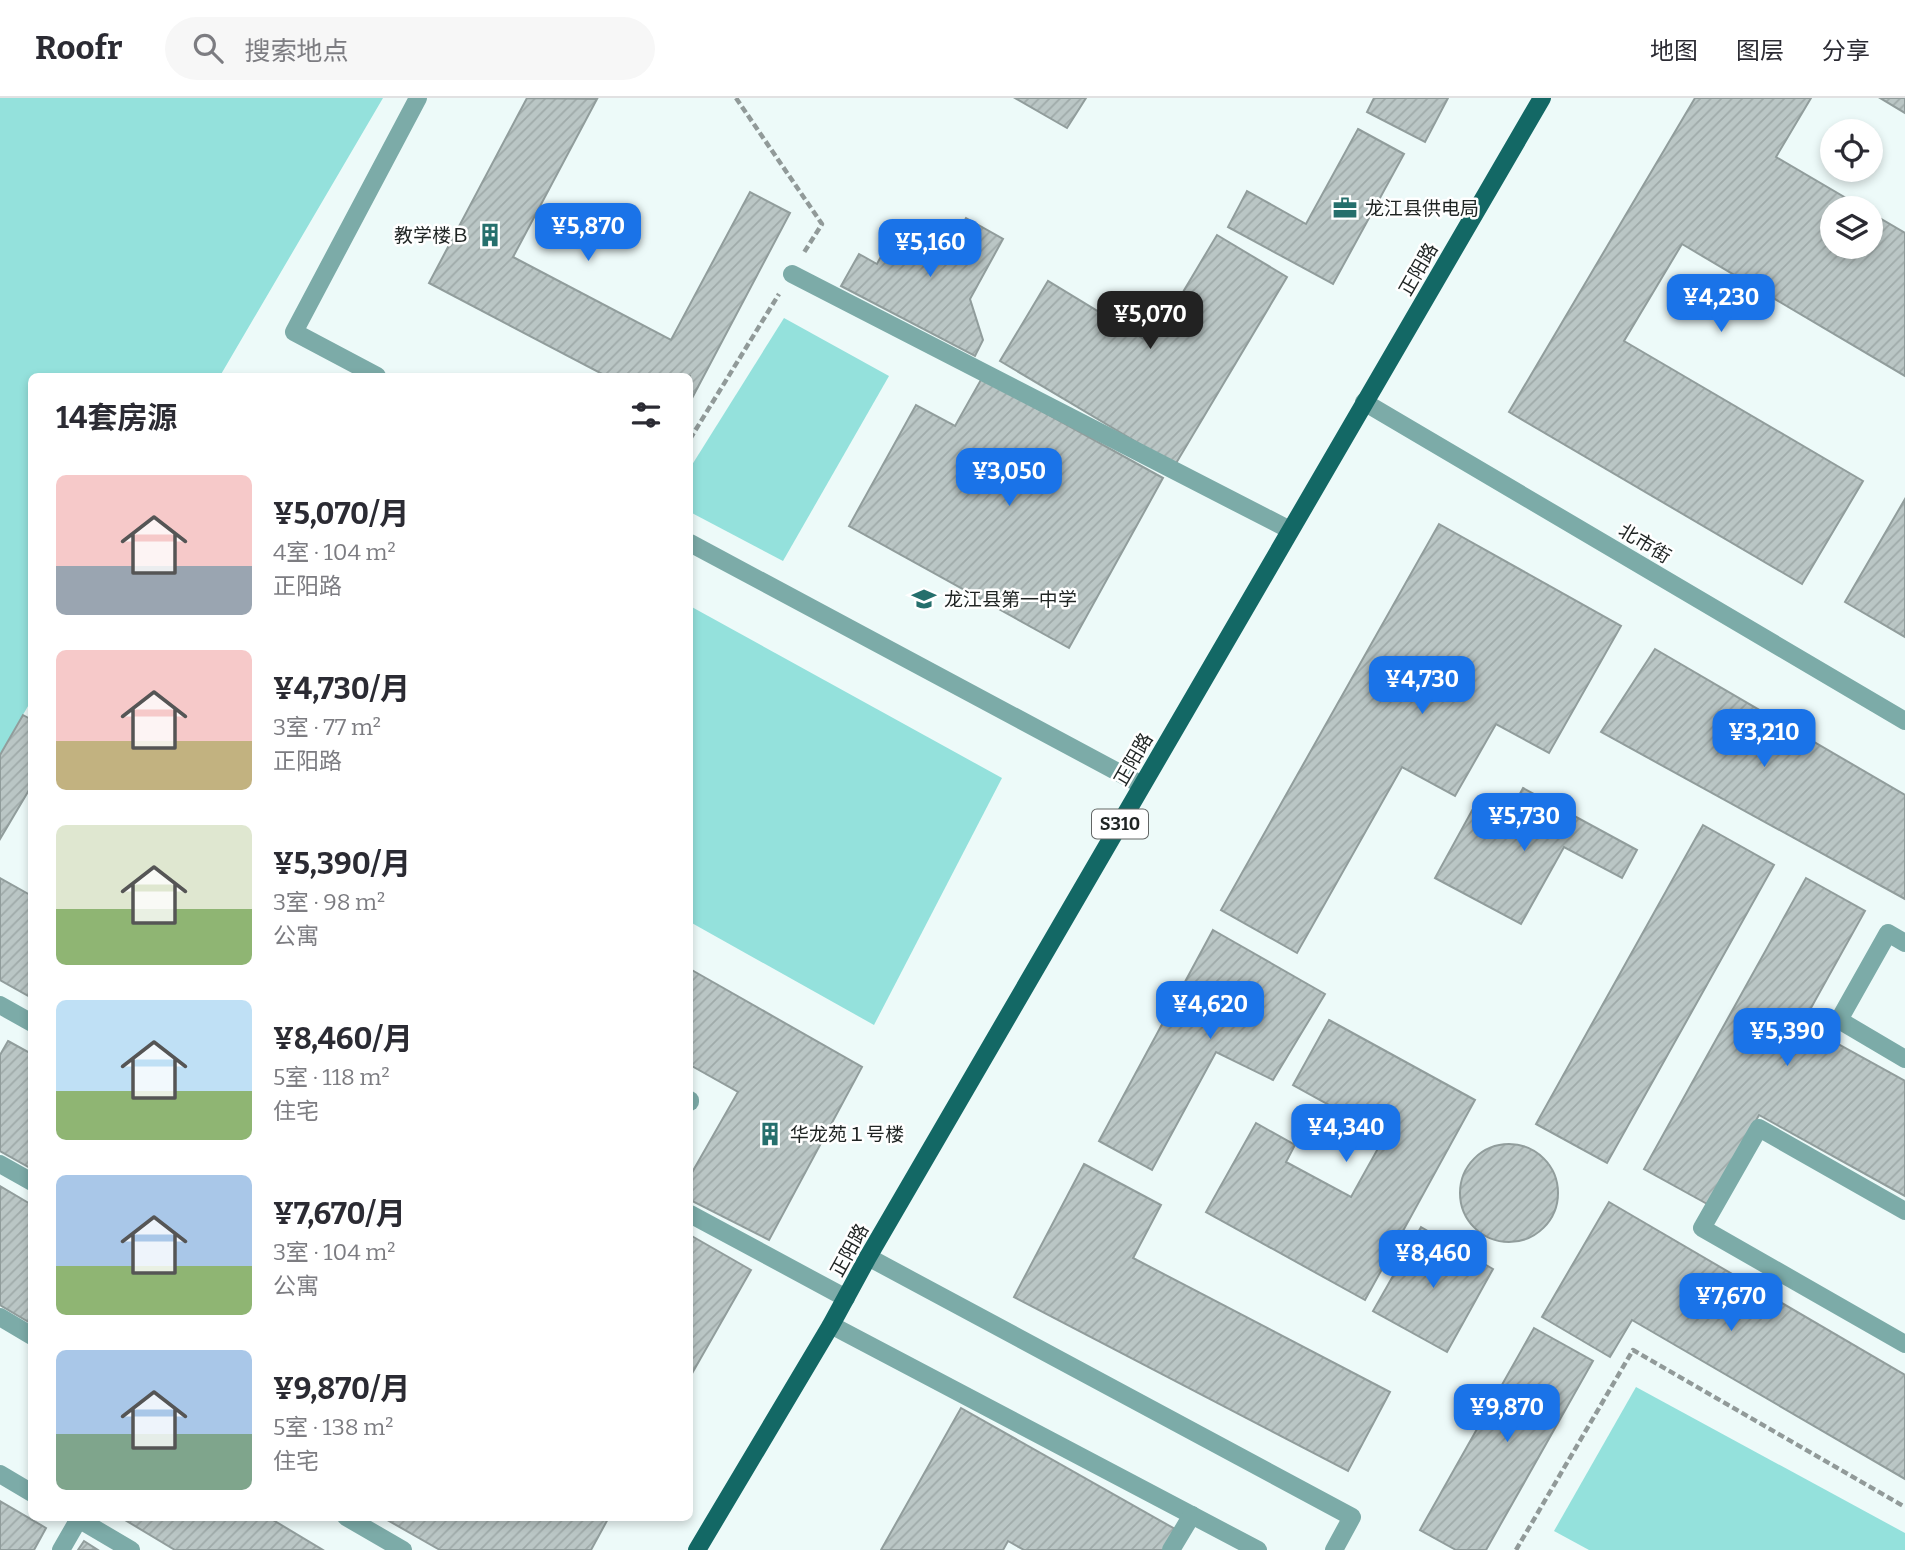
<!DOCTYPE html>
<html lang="zh">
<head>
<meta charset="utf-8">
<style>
	:root { --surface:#fff; --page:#f7f7f7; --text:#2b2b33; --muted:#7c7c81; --line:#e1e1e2; --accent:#1a73e8 }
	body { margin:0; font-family:Bitter,"Noto Sans SC",serif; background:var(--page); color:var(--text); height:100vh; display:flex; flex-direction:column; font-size:26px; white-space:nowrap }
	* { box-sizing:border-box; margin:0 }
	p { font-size:23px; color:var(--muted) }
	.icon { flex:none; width:38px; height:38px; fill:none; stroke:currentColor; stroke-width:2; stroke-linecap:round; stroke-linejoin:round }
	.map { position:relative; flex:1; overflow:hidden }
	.sheet { position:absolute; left:28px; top:275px; width:665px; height:1148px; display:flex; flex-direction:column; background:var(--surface); border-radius:10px; box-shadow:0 4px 10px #0003 }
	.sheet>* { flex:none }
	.tools { position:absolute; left:1820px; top:21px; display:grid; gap:14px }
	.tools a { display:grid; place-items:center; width:63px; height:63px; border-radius:50%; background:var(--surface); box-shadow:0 4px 10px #0003; font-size:35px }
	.price { position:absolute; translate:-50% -60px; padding:0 16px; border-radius:14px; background:var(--accent); color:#fff; font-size:23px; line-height:46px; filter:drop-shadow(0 2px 4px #0008) }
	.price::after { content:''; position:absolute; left:50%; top:42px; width:21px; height:16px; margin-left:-10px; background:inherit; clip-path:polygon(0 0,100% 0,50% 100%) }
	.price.on { background:#222; color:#fff }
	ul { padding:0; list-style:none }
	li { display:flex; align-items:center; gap:21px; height:175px; padding:0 28px }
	li span { display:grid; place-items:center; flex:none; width:196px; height:140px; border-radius:10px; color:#555 }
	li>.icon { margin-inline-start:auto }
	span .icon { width:84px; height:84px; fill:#fffc; stroke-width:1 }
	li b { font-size:30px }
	h2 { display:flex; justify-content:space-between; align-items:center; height:84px; padding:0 28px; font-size:30px }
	header { display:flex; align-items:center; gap:42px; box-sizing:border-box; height:98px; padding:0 35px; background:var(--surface); border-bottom:2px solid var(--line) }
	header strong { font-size:33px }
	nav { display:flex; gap:38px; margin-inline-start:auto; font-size:24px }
	.search { width:490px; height:63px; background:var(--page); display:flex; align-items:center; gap:18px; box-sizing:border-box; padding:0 24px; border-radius:38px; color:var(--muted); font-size:26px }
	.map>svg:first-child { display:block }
	.green { fill:#94e1dc }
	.building { fill:url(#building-hatch); stroke:#919d9c; stroke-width:2 }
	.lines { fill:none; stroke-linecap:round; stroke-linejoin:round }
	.path { stroke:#919a99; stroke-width:4.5; stroke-dasharray:7 3.5; stroke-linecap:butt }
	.minor { stroke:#7caba8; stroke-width:18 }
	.tertiary { stroke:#7caba8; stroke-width:18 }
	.primary { stroke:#136865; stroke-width:18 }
	.labels { text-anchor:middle; stroke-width:5; stroke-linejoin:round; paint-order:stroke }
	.shield { fill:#fff; stroke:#626665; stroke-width:2 }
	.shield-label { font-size:18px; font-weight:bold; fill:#1f2423 }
	.poi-label { font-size:19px; fill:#1f2423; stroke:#fff; text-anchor:start }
	.street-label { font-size:19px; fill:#1f2423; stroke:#fff }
</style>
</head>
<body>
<header>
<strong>Roofr</strong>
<div class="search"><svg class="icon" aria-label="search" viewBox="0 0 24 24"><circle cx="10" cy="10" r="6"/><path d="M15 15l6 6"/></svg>搜索地点</div>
<nav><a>地图</a><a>图层</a><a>分享</a></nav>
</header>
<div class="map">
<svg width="1905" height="1452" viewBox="0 0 1905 1452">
	<defs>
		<pattern id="building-hatch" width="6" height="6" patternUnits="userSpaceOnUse" patternTransform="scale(1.75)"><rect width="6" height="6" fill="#bac6c5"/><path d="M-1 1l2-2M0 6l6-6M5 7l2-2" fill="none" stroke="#9faaa9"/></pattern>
	</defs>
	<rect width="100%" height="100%" fill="#edfaf9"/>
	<g class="green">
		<polygon points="0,0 383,0 220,278 32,278 31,603 0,656"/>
		<polygon points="784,220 889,278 783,463 690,414 690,370"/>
		<polygon points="690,508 1002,680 874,927 690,824"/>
		<polygon points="1636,1289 1905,1435 1905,1452 1589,1452 1554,1433"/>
	</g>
	<g class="building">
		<polygon points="527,0 597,1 513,159 671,242 750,94 790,115 690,304 690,278 606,278 429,185"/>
		<polygon points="1015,0 1086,0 1067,30"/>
		<polygon points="1374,0 1448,0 1425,44 1367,14"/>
		<polygon points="1695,0 1811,0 1776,59 1863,110 1832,110 1832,149 1871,149 1871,115 1905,135 1905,278 1682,146 1624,243 1863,383 1802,486 1509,314"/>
		<polygon points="1880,0 1905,0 1905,15"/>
		<polygon points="1358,31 1404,56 1333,186 1228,129 1247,93 1306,126"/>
		<polygon points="966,120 1003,141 970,201 983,242 975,258 841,188 859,156 877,166 895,132 911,123 925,123 955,140"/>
		<polygon points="1217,137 1287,179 1175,367 1000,263 1048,183 1152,246"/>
		<polygon points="982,280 1163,380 1069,550 849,428 916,307 955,328"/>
		<polygon points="1905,401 1905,539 1845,504"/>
		<polygon points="1439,426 1621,528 1549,655 1496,626 1455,698 1402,669 1297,855 1221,812"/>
		<polygon points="1655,551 1905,697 1905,801 1601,634"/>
		<polygon points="23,617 32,622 32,687 0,741 0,657"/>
		<polygon points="1523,690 1637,752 1622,780 1564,749 1521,826 1435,780 1475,707 1505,723"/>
		<polygon points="1703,727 1774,767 1607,1065 1536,1026"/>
		<polygon points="0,780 32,798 32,900 0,882"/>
		<polygon points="1806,780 1865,813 1802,926 1905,983 1905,1098 1759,1017 1709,1107 1644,1071"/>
		<polygon points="1213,832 1325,896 1273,982 1216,954 1152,1072 1099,1043"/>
		<polygon points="690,871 862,969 769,1142 690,1102 690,1078 738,994 690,967"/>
		<polygon points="1329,922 1475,1002 1365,1202 1206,1114 1256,1025 1295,1047 1286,1064 1351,1099 1385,1038 1293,987"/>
		<polygon points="8,943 32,956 32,1071 0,1053 0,957"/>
		<circle cx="1509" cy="1095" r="49"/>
		<polygon points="1084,1066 1161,1107 1133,1160 1390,1294 1348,1373 1014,1199"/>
		<polygon points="0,1088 32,1107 32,1226 0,1207"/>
		<polygon points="1609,1104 1905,1277 1905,1381 1632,1222 1610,1259 1542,1219"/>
		<polygon points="1421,1129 1493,1171 1447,1254 1373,1213"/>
		<polygon points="690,1137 751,1172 690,1279"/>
		<polygon points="1534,1230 1593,1263 1486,1452 1456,1452 1420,1432"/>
		<polygon points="961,1310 1175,1431 1164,1452 1024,1452 1008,1443 1003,1452 881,1452"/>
		<polygon points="0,1403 46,1430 34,1452 0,1452"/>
		<polygon points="120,1419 268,1419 323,1452 175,1452"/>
		<polygon points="382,1419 609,1419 591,1452 440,1452"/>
		<polygon points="84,1443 98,1452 78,1452"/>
	</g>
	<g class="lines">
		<g class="path">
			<polyline points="736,0 822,126 803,156"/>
			<polyline points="690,341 779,196"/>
			<polyline points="1516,1452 1633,1252 1905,1409"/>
		</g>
		<g class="minor">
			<polyline points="792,176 1290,432"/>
			<polyline points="377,278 294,234 418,0"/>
			<polyline points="690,445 1142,687"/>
			<polyline points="1905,845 1888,835 1839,922 1905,961"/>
			<polyline points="0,907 32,925"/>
			<polyline points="690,1002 690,1004"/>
			<polyline points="0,1066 32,1084"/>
			<polyline points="1905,1113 1759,1030 1702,1130 1905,1246"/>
			<polyline points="690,1116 846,1200"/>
			<polyline points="868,1159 1352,1419 1334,1452"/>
			<polyline points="0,1219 32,1238"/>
			<polyline points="831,1227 1258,1452"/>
			<polyline points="0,1376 32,1395"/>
			<polyline points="75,1419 131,1452"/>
			<polyline points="346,1419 403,1452"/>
			<polyline points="61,1452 80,1419"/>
			<polyline points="1171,1452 1192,1417"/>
		</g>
		<polyline class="tertiary" points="1364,304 1905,623"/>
		<polyline class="primary" points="697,1452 831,1227 868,1159 1542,0"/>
	</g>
	<defs>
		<g id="office-bare" transform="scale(1.89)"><path d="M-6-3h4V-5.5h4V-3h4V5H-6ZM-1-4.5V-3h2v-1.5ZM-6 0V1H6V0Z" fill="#256f6c" stroke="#fff" stroke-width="2.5" paint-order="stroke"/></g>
		<g id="building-bare" transform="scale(1.89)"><path d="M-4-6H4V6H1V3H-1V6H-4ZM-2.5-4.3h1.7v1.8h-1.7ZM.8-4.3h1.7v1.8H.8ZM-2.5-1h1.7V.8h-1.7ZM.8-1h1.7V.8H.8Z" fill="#256f6c" stroke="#fff" stroke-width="2.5" paint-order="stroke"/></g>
		<g id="school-bare" transform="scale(1.89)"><path d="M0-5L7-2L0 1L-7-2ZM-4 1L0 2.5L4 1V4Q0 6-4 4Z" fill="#256f6c" stroke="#fff" stroke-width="2.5" paint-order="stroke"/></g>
	</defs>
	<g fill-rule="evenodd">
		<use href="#office-bare" x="1345" y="110"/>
		<use href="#building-bare" x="490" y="137"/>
		<use href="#school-bare" x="924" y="501"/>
		<use href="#building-bare" x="770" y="1036"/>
	</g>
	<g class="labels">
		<rect class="shield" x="1092" y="711.5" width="56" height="29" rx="5"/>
		<g class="shield-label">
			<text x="1120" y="732">S310</text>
		</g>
		<g class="poi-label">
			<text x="1365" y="117">龙江县供电局</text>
			<text x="470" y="144" text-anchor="end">教学楼Ｂ</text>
			<text x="944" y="508">龙江县第一中学</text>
			<text x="790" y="1043">华龙苑１号楼</text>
		</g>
		<g class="street-label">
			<text transform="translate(1418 171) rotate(-60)" y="7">正阳路</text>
			<text transform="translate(1645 445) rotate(31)" y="7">北市街</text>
			<text transform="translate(1133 661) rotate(-60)" y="7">正阳路</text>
			<text transform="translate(849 1152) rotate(-61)" y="7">正阳路</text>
		</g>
	</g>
</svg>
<div class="tools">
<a><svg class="icon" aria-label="locate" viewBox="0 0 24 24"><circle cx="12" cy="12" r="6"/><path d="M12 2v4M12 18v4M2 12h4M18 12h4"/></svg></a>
<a><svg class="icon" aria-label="layers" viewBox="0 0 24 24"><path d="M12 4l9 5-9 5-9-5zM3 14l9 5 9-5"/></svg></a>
</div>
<b class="price" style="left:588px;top:165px">¥5,870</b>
<b class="price" style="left:930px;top:181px">¥5,160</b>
<b class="price" style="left:1721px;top:236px">¥4,230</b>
<b class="price on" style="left:1150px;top:253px">¥5,070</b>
<b class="price" style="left:1009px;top:410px">¥3,050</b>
<b class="price" style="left:1422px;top:618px">¥4,730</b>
<b class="price" style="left:1764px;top:671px">¥3,210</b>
<b class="price" style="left:1524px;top:755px">¥5,730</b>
<b class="price" style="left:1210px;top:943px">¥4,620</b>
<b class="price" style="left:1787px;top:970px">¥5,390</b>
<b class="price" style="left:1346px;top:1066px">¥4,340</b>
<b class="price" style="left:1433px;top:1192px">¥8,460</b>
<b class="price" style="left:1731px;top:1235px">¥7,670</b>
<b class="price" style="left:1507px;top:1346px">¥9,870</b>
<section class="sheet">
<h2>14套房源<svg class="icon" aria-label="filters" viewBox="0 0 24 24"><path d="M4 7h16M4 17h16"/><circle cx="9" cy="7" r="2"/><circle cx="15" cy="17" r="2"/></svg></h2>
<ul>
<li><span style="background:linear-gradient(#f6c9c9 65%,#9aa5b1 0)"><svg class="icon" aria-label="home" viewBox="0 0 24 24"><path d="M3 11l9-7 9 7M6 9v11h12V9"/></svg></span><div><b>¥5,070/月</b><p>4室 · 104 m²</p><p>正阳路</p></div></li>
<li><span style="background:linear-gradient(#f6c9c9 65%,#c2b280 0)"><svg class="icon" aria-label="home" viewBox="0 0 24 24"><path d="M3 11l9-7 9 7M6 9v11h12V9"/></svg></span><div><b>¥4,730/月</b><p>3室 · 77 m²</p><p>正阳路</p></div></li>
<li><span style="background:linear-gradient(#dfe7d0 60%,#8fb573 0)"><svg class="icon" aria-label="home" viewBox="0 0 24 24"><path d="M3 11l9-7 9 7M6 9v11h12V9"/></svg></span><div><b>¥5,390/月</b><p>3室 · 98 m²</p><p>公寓</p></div></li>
<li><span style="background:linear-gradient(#bfe0f5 65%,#8fb573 0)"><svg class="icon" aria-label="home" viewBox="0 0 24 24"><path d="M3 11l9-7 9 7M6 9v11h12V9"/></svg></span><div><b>¥8,460/月</b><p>5室 · 118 m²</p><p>住宅</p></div></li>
<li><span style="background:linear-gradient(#a9c7e8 65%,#8fb573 0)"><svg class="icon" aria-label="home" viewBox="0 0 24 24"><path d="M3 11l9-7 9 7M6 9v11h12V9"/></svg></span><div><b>¥7,670/月</b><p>3室 · 104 m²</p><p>公寓</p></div></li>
<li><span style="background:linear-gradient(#a9c7e8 60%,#7fa58c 0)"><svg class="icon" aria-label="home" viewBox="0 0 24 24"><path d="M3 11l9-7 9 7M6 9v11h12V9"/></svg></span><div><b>¥9,870/月</b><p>5室 · 138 m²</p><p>住宅</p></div></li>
</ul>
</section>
</div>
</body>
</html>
